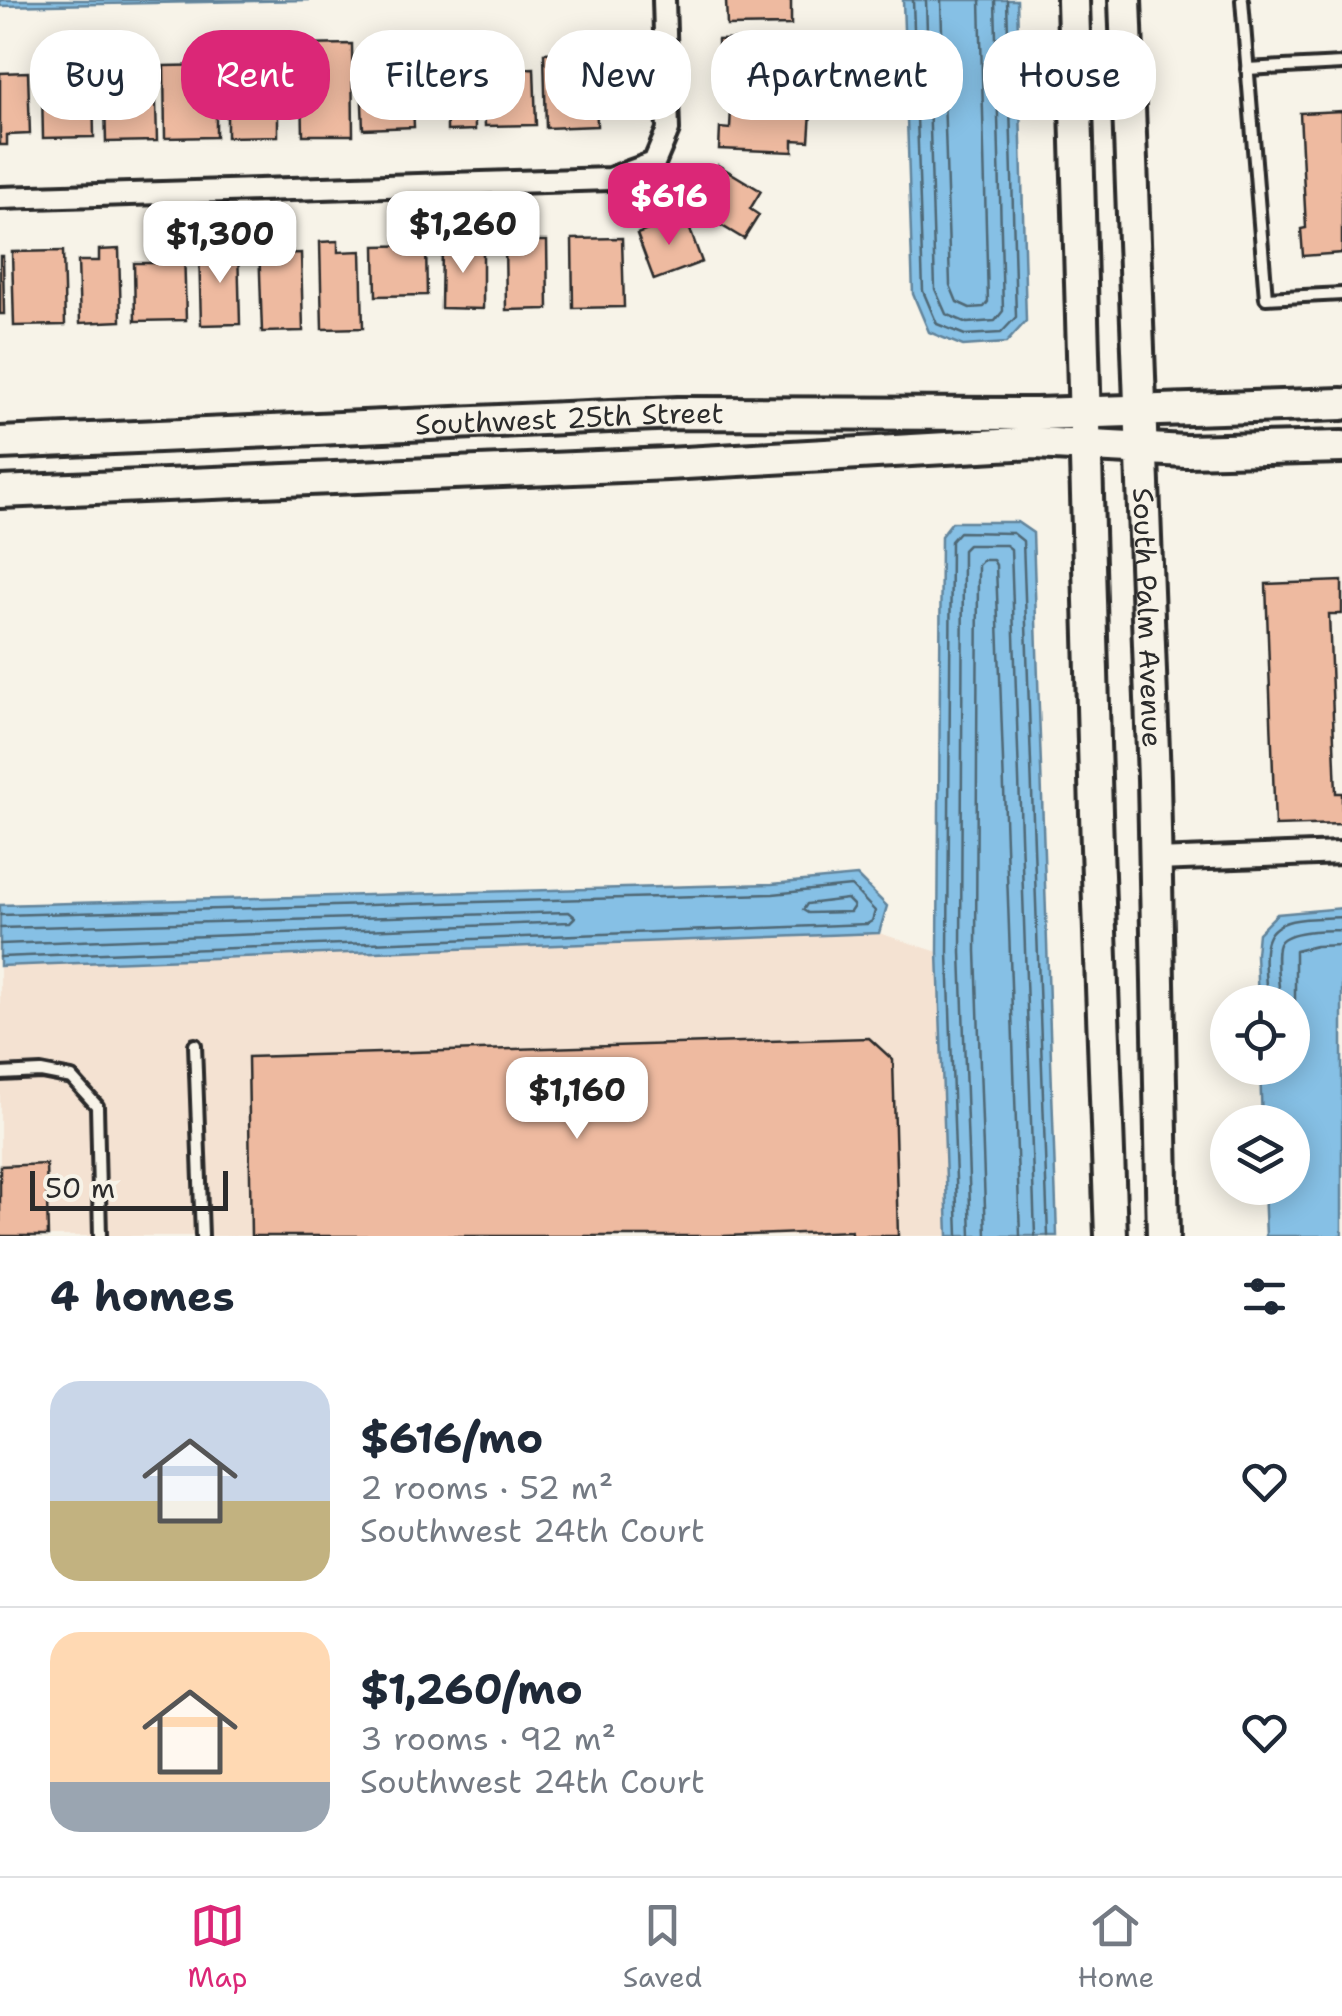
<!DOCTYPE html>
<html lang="en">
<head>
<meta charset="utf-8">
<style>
	:root { --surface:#fff; --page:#f6f6f7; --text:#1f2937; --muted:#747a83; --line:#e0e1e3; --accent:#db2777 }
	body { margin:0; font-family:"Shantell Sans",sans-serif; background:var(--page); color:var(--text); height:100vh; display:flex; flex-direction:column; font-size:38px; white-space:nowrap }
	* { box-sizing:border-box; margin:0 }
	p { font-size:32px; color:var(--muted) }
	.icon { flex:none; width:55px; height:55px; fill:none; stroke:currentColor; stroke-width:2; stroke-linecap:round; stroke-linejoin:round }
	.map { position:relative; height:1236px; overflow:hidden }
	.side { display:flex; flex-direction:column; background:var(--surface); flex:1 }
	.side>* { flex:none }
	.guide { position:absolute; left:30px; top:30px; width:1282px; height:90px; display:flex; gap:20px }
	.tools { position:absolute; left:1210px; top:985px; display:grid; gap:20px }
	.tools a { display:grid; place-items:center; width:100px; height:100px; border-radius:50%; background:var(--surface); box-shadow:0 5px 25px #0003; font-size:50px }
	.scale { position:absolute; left:30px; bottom:25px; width:198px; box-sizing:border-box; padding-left:10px; border:5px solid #2b2b2b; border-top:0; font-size:28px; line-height:35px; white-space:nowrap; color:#2b2b2b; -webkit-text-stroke:8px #f7f3e8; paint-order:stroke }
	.price { position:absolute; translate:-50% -85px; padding:0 22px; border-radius:20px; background:#fff; color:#222; font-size:32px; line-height:65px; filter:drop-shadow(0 2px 5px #0008) }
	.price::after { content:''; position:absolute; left:50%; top:60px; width:30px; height:22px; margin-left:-15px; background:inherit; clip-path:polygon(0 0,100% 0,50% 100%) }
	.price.selected { background:var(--accent); color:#fff }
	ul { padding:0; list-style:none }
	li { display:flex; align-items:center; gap:30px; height:250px; padding:0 50px }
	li+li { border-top:2px solid var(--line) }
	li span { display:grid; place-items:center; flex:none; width:280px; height:200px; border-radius:30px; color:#555 }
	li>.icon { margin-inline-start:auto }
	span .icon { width:120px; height:120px; fill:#fffc; stroke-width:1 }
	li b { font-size:42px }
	h2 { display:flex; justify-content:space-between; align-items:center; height:120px; padding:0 50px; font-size:42px }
	.chip { padding:0 35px; border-radius:40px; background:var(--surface); box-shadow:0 5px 25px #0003; font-size:35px; line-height:90px }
	.chip.selected { background:var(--accent); color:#fff }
	.tabs { display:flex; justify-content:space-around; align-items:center; height:140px; border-top:2px solid var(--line); background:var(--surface); font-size:28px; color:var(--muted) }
	.tabs a { display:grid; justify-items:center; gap:5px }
	.tabs .selected { color:var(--accent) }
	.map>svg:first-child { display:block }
	.built { fill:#f4e2d2 }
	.water { fill:#86c0e5; stroke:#62849b; stroke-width:2.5 }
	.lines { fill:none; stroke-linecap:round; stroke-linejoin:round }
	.shore { stroke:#4f6775; stroke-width:2.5 }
	.building { fill:#eebaa0; stroke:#2b2b2b; stroke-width:2.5 }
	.lane-casing { stroke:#2b2b2b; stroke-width:18 }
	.street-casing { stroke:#2b2b2b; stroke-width:28 }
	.secondary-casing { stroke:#2b2b2b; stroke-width:38 }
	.lane { stroke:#f7f3e8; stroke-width:10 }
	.street { stroke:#f7f3e8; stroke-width:20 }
	.secondary { stroke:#f7f3e8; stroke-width:30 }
	.labels { text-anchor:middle; stroke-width:9; stroke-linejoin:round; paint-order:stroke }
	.street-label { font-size:28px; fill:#2b2b2b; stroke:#f7f3e8 }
</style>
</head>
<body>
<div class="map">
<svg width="1342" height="1236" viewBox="0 0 1342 1236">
	<rect width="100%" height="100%" fill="#f7f3e8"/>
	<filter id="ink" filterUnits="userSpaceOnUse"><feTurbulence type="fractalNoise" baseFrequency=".01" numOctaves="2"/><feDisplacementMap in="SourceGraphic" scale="20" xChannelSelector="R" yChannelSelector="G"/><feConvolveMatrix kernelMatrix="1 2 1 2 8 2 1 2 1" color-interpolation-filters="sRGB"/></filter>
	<g filter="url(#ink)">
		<polygon class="built" points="879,933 938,952 948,1236 0,1236 0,966"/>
		<g class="water">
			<polygon points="0,0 309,0 0,6"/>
			<polygon points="903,0 1017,0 1026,321 1006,343 963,346 929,332 913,294"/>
			<polygon points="952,522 1017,522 1033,533 1057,1236 948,1236 938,952 941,536"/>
			<polygon points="857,876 887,906 879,933 0,966 0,905 772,884"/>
			<polygon points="1342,908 1342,1236 1266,1236 1264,1188 1292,1188 1292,1122 1262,1122 1260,1068 1292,1068 1292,1002 1258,1002 1256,954 1258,933 1277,914"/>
		</g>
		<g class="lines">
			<g class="shore">
				<polyline points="913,0 923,291 937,324 965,335 1001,333 1016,317 1007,0"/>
				<polyline points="926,0 935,289 946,314 967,323 995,321 1003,311 995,0"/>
				<polyline points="941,0 950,285 957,302 970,308 984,307 988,302 980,0"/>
				<polygon points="847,899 854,906 850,912 808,913 803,910 807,904"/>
				<polyline points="0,915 773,894 851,886 875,911 872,921 867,924 0,957"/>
				<polyline points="0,928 569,912 575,917 570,922 0,944"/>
				<path d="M1267 1002C1267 986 1261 952 1268 938 1278 914 1320 919 1342 917"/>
				<path d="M1280 1002C1280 988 1274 956 1279 944 1286 929 1327 931 1342 930"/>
				<polyline points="1292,1014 1295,1001 1295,951 1316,946 1342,945"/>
				<polyline points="958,1236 948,952 951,541 959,532 1013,533 1023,541 1048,1236"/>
				<polyline points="971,1236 961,952 963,550 968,545 1006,545 1011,549 1035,1236"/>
				<polyline points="986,1236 976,951 978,565 983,560 993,560 996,565 1020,1236"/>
			</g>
		</g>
		<g class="building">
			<polygon points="726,0 791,0 791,25 727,26"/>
			<polygon points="793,38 794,90 719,91 718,40"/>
			<polygon points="352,44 353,135 303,135 301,45"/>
			<polygon points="595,51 597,126 546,128 544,53"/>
			<polygon points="474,56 475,130 447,131 447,115 423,116 422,57"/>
			<polygon points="216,65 216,137 165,138 164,66"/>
			<polygon points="155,66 157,141 106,142 104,67"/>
			<polygon points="534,68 536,125 485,126 483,70"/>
			<polygon points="28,72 30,134 7,135 7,145 0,145 0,73"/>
			<polygon points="412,78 414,127 363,129 361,80"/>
			<polygon points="278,86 278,136 227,137 227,87"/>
			<polygon points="93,88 94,137 43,138 42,89"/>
			<polygon points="731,108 811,112 809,141 793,140 793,152 719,149 720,128 730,129"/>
			<polygon points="1342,111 1342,253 1303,256 1301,229 1306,228 1300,113"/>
			<polygon points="718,165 761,191 750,209 759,215 744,239 692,208"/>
			<polygon points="685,216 702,262 654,280 637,234"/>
			<polygon points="464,237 483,237 483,309 441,308 442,247 464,248"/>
			<polygon points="622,238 624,307 573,308 572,239"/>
			<polygon points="338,241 338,252 361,251 363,328 322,329 320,242"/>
			<polygon points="505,241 547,241 548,309 506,310"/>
			<polygon points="278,244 278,254 301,253 303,331 262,332 259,245"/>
			<polygon points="426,245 427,295 376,296 375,246"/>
			<polygon points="184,247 186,320 135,321 134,263 156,263 156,248"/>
			<polygon points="238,247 240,324 201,325 199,248"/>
			<polygon points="119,249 121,321 80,323 78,261 99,261 99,250"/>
			<polygon points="63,251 65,325 14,326 12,252"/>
			<polygon points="0,256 3,256 4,314 0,314"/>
			<polygon points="1342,581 1342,614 1329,614 1336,793 1342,793 1342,824 1275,826 1266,584"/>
			<polygon points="869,1038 893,1060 898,1236 851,1236 851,1231 724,1236 251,1236 248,1057"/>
			<polygon points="46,1164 48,1236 0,1236 0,1166"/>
		</g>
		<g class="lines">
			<g class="lane-casing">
				<g id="lane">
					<polyline points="1242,0 1266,298 1342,294"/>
					<polyline points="1247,69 1342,64"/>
					<polyline points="195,1045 202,1236"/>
					<polyline points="0,1074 41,1072 72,1078 97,1106 100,1236"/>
				</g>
			</g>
			<g class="street-casing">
				<g id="street">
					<polyline points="0,198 610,179 654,163 668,130 664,0"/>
					<polyline points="1156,860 1342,853"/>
				</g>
			</g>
			<g class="secondary-casing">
				<g id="secondary">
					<polyline points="1073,0 1097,848 1111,1236"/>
					<path id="s1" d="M1125 0 1154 779 1163 1236"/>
					<path id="s2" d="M0 443 678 413 1036 414 1342 404"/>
					<polyline points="0,492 668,464 1035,443 1186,451 1342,447"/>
				</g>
			</g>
			<use href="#lane" class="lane"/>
			<use href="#street" class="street"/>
			<use href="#secondary" class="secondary"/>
		</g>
	</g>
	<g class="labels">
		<g class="street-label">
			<text dy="10" stroke="none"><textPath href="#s2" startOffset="570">Southwest 25th Street</textPath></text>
			<text dy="10" stroke="none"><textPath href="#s1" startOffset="618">South Palm Avenue</textPath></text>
		</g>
	</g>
</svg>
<div class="tools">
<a><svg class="icon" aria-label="locate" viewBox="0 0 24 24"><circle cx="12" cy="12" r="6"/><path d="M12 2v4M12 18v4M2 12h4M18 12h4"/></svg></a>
<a><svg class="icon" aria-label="layers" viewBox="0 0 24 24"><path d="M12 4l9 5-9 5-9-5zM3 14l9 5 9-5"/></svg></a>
</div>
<div class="scale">50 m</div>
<b class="price selected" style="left:669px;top:248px">$616</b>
<b class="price" style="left:463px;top:276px">$1,260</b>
<b class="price" style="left:220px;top:286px">$1,300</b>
<b class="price" style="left:577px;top:1142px">$1,160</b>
<div class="guide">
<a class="chip">Buy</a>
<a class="chip selected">Rent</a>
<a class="chip">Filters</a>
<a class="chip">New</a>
<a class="chip">Apartment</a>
<a class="chip">House</a>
</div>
</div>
<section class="side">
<h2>4 homes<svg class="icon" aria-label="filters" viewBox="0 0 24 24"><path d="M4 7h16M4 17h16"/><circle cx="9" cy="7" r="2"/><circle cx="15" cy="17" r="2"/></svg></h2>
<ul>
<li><span style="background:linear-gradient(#c9d6e8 60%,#c2b280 0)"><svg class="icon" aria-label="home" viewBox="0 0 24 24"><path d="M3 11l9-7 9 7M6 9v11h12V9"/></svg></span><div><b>$616/mo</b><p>2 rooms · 52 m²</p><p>Southwest 24th Court</p></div><svg class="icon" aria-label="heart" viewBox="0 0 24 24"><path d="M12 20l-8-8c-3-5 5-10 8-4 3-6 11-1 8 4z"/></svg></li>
<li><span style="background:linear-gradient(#ffd9b3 75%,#9aa5b1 0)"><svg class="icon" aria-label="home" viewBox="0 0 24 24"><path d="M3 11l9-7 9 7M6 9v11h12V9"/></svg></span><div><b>$1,260/mo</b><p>3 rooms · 92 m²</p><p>Southwest 24th Court</p></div><svg class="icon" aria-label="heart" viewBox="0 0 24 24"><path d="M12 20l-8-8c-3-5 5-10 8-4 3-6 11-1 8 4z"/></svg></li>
</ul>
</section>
<nav class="tabs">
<a class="selected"><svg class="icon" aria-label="map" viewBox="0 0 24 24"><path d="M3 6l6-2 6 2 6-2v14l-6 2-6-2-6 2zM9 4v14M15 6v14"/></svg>Map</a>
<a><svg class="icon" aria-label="saved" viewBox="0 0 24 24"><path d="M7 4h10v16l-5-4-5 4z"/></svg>Saved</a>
<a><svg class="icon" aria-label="home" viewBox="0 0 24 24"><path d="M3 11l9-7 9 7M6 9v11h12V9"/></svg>Home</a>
</nav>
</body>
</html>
